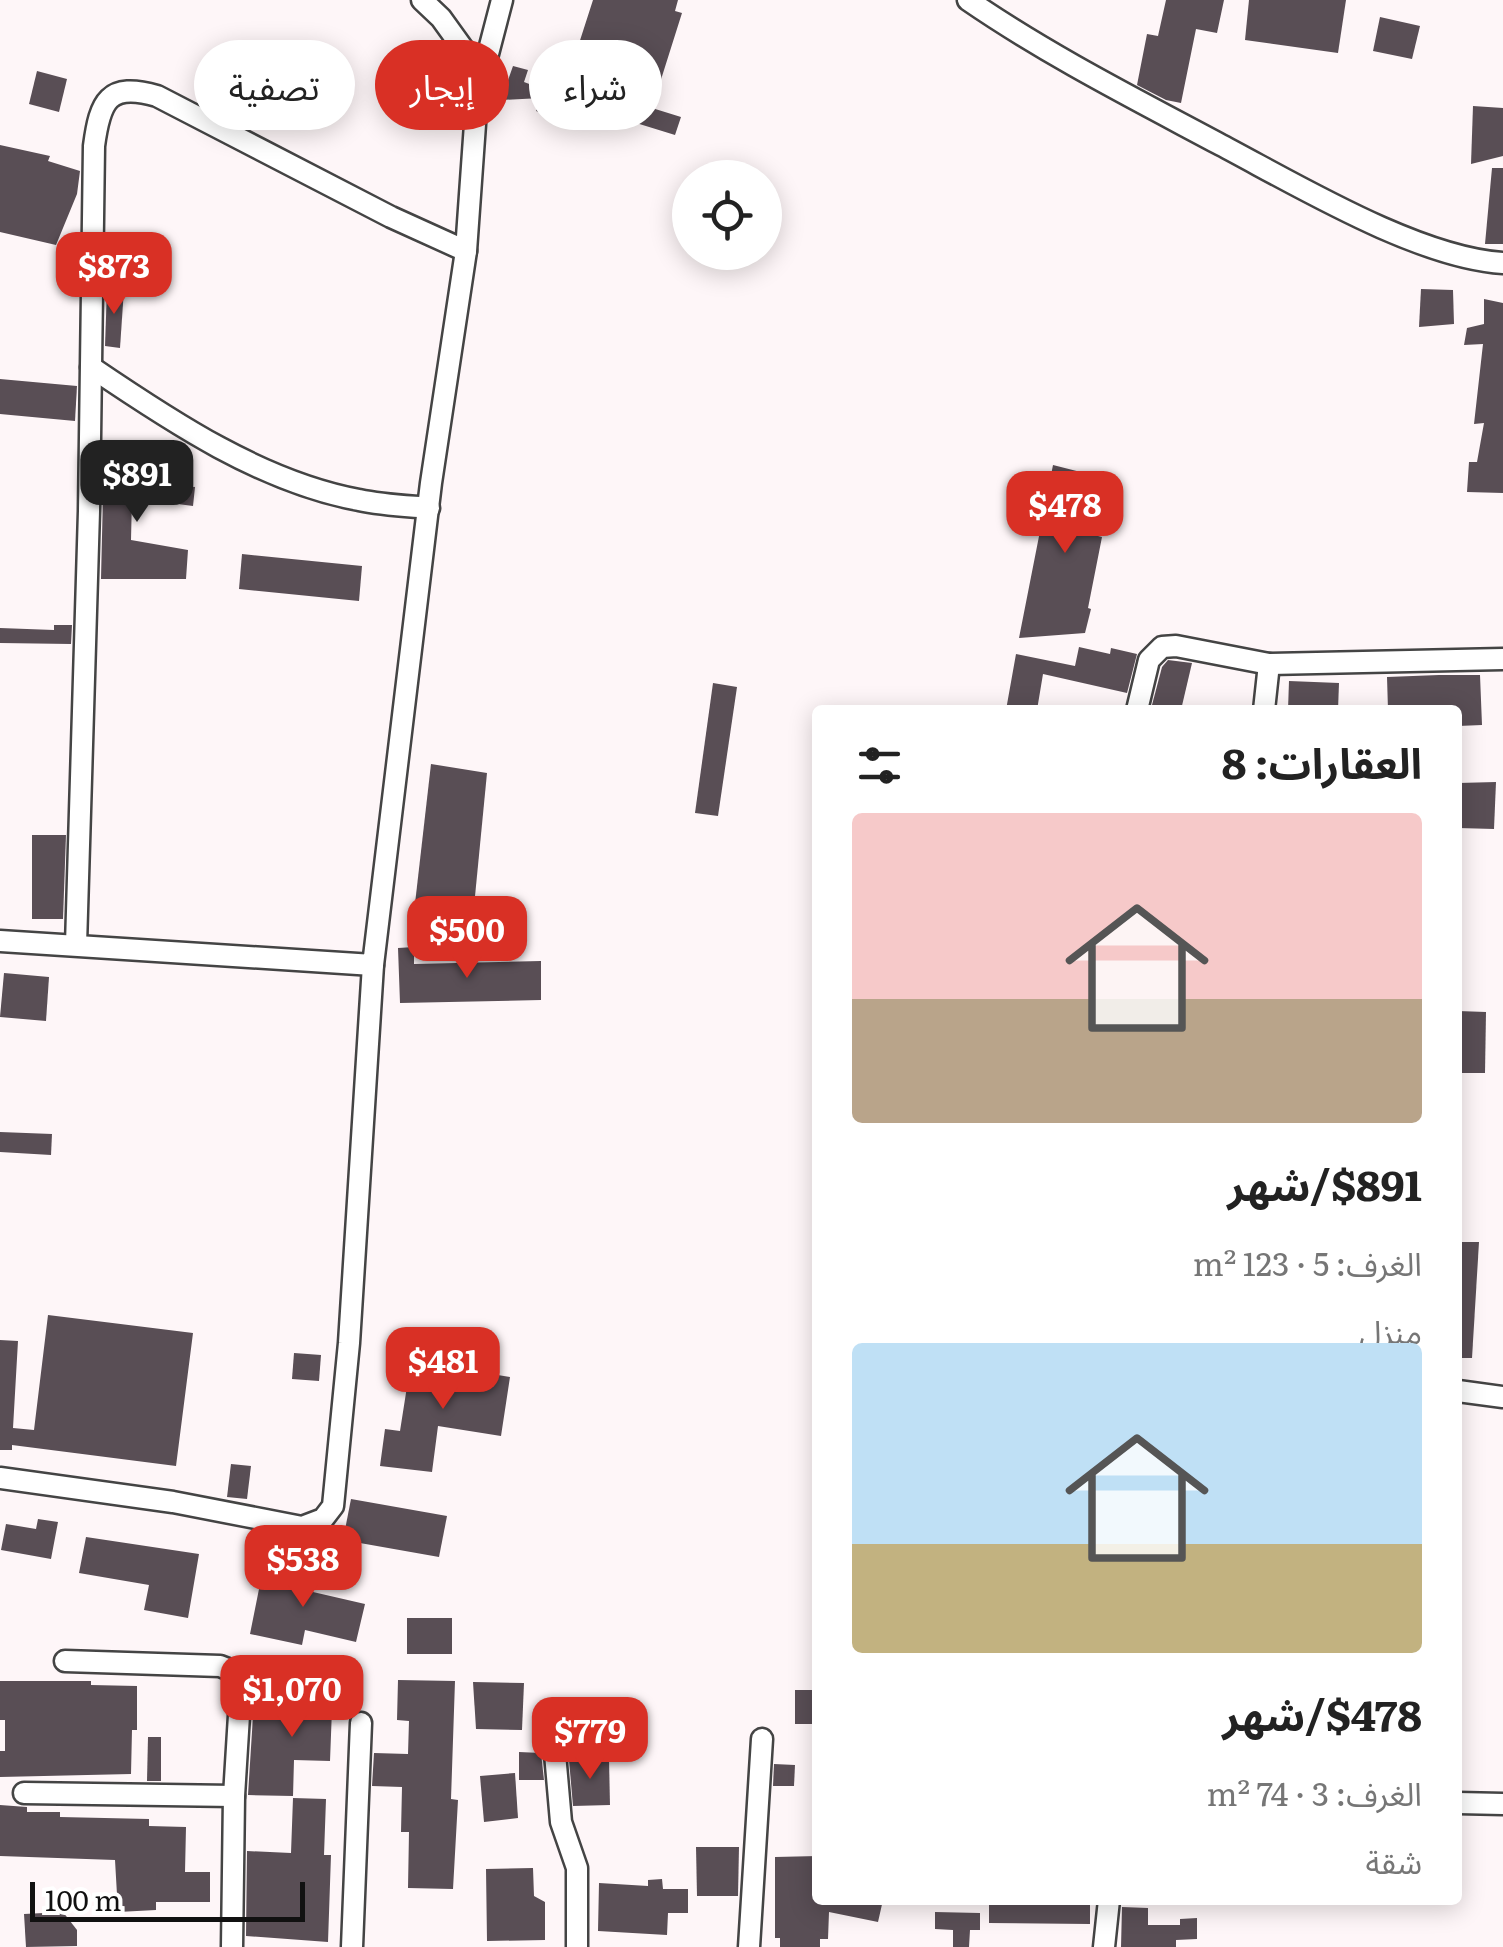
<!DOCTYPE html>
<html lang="ar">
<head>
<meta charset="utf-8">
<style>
	:root { --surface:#fff; --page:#f6f6f6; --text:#222; --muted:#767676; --accent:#d93025 }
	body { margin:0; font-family:Literata,"Noto Sans Arabic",serif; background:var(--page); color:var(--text); direction:rtl; height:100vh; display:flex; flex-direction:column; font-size:38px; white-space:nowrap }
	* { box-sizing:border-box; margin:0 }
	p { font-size:32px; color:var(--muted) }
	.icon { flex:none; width:55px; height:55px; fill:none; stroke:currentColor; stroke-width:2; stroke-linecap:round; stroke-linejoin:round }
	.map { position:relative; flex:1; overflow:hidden; direction:ltr }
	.side { position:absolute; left:812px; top:705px; width:650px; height:1200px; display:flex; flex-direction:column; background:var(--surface); border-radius:10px; box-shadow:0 5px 25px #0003; direction:rtl }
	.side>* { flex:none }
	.guide { position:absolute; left:30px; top:40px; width:632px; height:90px; direction:rtl; display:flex; gap:20px }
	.fabs { position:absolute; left:672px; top:160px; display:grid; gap:20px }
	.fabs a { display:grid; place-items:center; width:110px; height:110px; border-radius:50%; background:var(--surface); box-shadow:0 5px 25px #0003; font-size:50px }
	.scale { position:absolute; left:30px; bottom:25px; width:275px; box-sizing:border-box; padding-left:10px; border:5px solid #111; border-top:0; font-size:28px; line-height:35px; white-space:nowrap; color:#111; -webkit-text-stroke:8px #fff; paint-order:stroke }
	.price { position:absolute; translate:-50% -85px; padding:0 22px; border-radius:20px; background:var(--accent); color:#fff; font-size:32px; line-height:65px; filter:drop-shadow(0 2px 5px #0008) }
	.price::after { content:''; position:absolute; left:50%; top:60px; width:30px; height:22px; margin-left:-15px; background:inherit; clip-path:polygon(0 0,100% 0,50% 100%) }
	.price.current { background:#222; color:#fff }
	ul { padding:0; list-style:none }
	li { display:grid; align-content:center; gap:20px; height:530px; padding:0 40px }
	li span { display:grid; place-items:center; height:310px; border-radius:10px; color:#555 }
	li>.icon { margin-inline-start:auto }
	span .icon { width:180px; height:180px; fill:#fffc; stroke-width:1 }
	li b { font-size:42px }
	h2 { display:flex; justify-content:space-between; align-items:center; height:120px; padding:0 40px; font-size:42px }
	.tag { padding:0 35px; border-radius:45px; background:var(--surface); box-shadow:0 5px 25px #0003; font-size:35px; line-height:90px }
	.tag.current { background:var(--accent); color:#fff }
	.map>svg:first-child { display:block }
	.building { fill:#594e55 }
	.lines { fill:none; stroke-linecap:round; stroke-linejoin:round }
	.street-casing { stroke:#444; stroke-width:25 }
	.street { stroke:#fff; stroke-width:20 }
</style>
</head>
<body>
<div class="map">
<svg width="1503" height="1947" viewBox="0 0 1503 1947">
	<rect width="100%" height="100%" fill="#fef6f8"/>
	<g class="building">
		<polygon points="593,0 678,0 675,11 682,13 652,108 681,117 675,135 620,118 621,105 565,87"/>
		<polygon points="1166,0 1224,0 1217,33 1196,29 1181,103 1166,100 1137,85 1147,34 1158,36"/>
		<polygon points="1249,0 1346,0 1338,53 1245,40"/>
		<polygon points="1380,17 1420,26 1412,59 1373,51"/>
		<polygon points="513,66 528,70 524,82 569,99 561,120 536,111 541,98 501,100"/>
		<polygon points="37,71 67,79 59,112 29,104"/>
		<polygon points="1473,106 1503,108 1503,156 1471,164"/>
		<polygon points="0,145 50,156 48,161 80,171 77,194 56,245 0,232"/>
		<polygon points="1492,168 1503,168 1503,244 1485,244"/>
		<polygon points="107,288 124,289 120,348 105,346"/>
		<polygon points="1421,289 1453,290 1454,324 1419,327"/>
		<polygon points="1484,299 1503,303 1503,493 1467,492 1469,462 1477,462 1484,423 1474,424 1483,344 1464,345 1467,328 1484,324"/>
		<polygon points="0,379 77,386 75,421 0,414"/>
		<polygon points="104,452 133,453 132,479 195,487 193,506 132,498 131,540 188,550 186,579 101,579"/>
		<polygon points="1053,465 1108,479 1094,535 1102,537 1088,608 1091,609 1085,633 1019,638"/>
		<polygon points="242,554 362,566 359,601 239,589"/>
		<polygon points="54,625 72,625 71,644 0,643 0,628 54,630"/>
		<polygon points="1079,647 1110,654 1111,648 1137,654 1127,693 1043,674 1037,710 1006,710 1016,654 1075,666"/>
		<polygon points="1168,660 1192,663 1181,710 1152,705 1162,667"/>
		<polygon points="1439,675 1480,675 1482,725 1458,726 1458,710 1388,710 1387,677"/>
		<polygon points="1289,681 1339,683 1338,710 1288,710"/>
		<polygon points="713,683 737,687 718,816 695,813"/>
		<polygon points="431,764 487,773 472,927 413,921"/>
		<polygon points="1496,782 1494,829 1458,828 1458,783"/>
		<polygon points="32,835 66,835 63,919 32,919"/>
		<polygon points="414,947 414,964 541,961 541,1000 400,1003 398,948"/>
		<polygon points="4,973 49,977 46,1021 0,1017"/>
		<polygon points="1458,1011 1486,1012 1485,1073 1458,1073"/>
		<polygon points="0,1132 52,1134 51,1155 0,1152"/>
		<polygon points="1458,1242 1479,1242 1472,1358 1458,1358"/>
		<polygon points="48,1315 193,1333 176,1466 12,1445 12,1450 0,1450 0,1340 18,1341 13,1428 34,1430"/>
		<polygon points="294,1353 321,1355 319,1381 292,1379"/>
		<polygon points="411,1361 510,1377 501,1436 438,1426 432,1472 380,1466 385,1429 400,1431"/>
		<polygon points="231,1464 251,1466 247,1499 227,1497"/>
		<polygon points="351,1499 447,1516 439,1557 343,1540"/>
		<polygon points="38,1519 58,1522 51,1559 1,1550 6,1524 36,1529"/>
		<polygon points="86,1537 199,1554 188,1618 144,1610 149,1585 79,1573"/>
		<polygon points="299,1562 318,1566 313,1592 365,1604 356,1642 305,1630 302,1645 250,1634 262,1574 295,1581"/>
		<rect x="407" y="1618" width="45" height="36"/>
		<polygon points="304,1677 338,1678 336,1709 332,1709 330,1761 294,1760 293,1796 248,1795 253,1716 303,1717"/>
		<polygon points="398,1680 455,1681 451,1799 458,1800 453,1889 408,1888 409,1832 401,1832 402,1787 372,1786 374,1753 408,1754 409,1721 397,1720"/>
		<polygon points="0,1681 91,1681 91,1685 137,1686 137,1730 132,1730 131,1774 0,1777 0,1751 5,1751 5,1720 0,1720"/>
		<polygon points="473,1682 524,1683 522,1730 476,1729"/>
		<rect x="795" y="1690" width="23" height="34"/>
		<polygon points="148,1737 161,1737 161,1781 147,1781"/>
		<polygon points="519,1752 541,1753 544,1780 519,1780"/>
		<polygon points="609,1759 610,1805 573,1806 569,1760"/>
		<polygon points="774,1764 795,1765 794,1786 773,1786"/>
		<polygon points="515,1773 518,1818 484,1822 480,1776"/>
		<polygon points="293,1798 326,1799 324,1855 331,1855 328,1942 246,1936 247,1851 291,1853"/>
		<polygon points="0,1805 27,1807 27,1812 60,1812 60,1817 149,1819 149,1826 186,1827 185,1872 210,1872 210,1902 156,1902 156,1910 118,1912 115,1860 0,1856"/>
		<polygon points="696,1847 739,1847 738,1896 697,1896"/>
		<polygon points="818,1856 818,1900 883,1900 878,1922 829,1912 828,1939 820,1939 820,1947 780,1947 780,1938 775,1938 775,1857"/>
		<polygon points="533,1868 534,1896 545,1902 545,1940 487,1941 486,1869"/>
		<polygon points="662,1879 663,1889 688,1889 688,1913 668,1913 667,1935 598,1931 599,1883 648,1886 648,1880"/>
		<polygon points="989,1900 1090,1900 1090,1924 989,1923"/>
		<polygon points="1122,1907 1148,1908 1148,1925 1180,1925 1180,1919 1197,1918 1197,1939 1176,1940 1176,1947 1121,1947"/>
		<polygon points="63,1912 77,1930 77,1946 26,1947 24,1914"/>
		<polygon points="935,1912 980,1913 980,1930 970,1930 969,1947 953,1947 953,1930 935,1929"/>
	</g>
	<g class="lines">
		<g class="street-casing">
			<g id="street">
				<polyline points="422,0 441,18 482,75"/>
				<path d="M968 0C1048 55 1135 99 1221 145 1297 185 1418 258 1503 263"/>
				<path d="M91 367C172 422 262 482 359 500 382 505 406 506 429 508"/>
				<polyline points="1137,710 1149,660 1162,647 1176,646 1269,664 1503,659"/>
				<polyline points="1264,710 1269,664"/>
				<polyline points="0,941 373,965 431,483 466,251 477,96 502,0"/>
				<path d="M76 945 89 511 94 146C100 101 108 82 157 96L391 217 466 251"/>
				<polyline points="1458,1391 1503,1397"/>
				<polyline points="0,1478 173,1502 302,1527 323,1519 333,1506 349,1343 373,965"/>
				<polyline points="65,1661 220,1666 238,1673 241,1683 234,1796 232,1947"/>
				<polyline points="554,1742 561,1822 577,1868 577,1947"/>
				<polyline points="24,1793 234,1796"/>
				<polyline points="1458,1803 1503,1804"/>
				<polyline points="352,1947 361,1723"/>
				<polyline points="749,1947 762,1739"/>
				<polyline points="1104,1947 1109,1900"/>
			</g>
		</g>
		<use href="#street" class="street"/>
	</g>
</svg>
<div class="fabs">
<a><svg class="icon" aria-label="locate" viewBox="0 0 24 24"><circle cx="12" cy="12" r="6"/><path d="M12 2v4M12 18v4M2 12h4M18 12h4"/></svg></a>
</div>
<div class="scale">100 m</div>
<b class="price" style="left:114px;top:317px">$873</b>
<b class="price current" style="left:137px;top:525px">$891</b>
<b class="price" style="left:1065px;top:556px">$478</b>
<b class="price" style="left:467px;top:981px">$500</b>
<b class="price" style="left:443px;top:1412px">$481</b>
<b class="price" style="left:303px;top:1610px">$538</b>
<b class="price" style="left:292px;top:1740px">$1,070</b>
<b class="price" style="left:590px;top:1782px">$779</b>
<div class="guide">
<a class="tag">شراء</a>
<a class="tag current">إيجار</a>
<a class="tag">تصفية</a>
</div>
<section class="side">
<h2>العقارات: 8<svg class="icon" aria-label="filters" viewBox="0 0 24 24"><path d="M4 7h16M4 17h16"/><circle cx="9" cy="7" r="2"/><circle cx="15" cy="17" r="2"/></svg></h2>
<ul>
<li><span style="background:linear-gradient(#f6c9c9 60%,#b9a48a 0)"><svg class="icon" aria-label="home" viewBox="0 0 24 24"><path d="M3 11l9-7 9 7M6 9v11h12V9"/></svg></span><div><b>$891/شهر</b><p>الغرف: 5 · 123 m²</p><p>منزل</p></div></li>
<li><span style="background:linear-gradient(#bfe0f5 65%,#c2b280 0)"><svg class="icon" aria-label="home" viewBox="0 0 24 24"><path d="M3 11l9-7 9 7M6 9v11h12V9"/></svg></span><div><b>$478/شهر</b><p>الغرف: 3 · 74 m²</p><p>شقة</p></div></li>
</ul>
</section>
</div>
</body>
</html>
